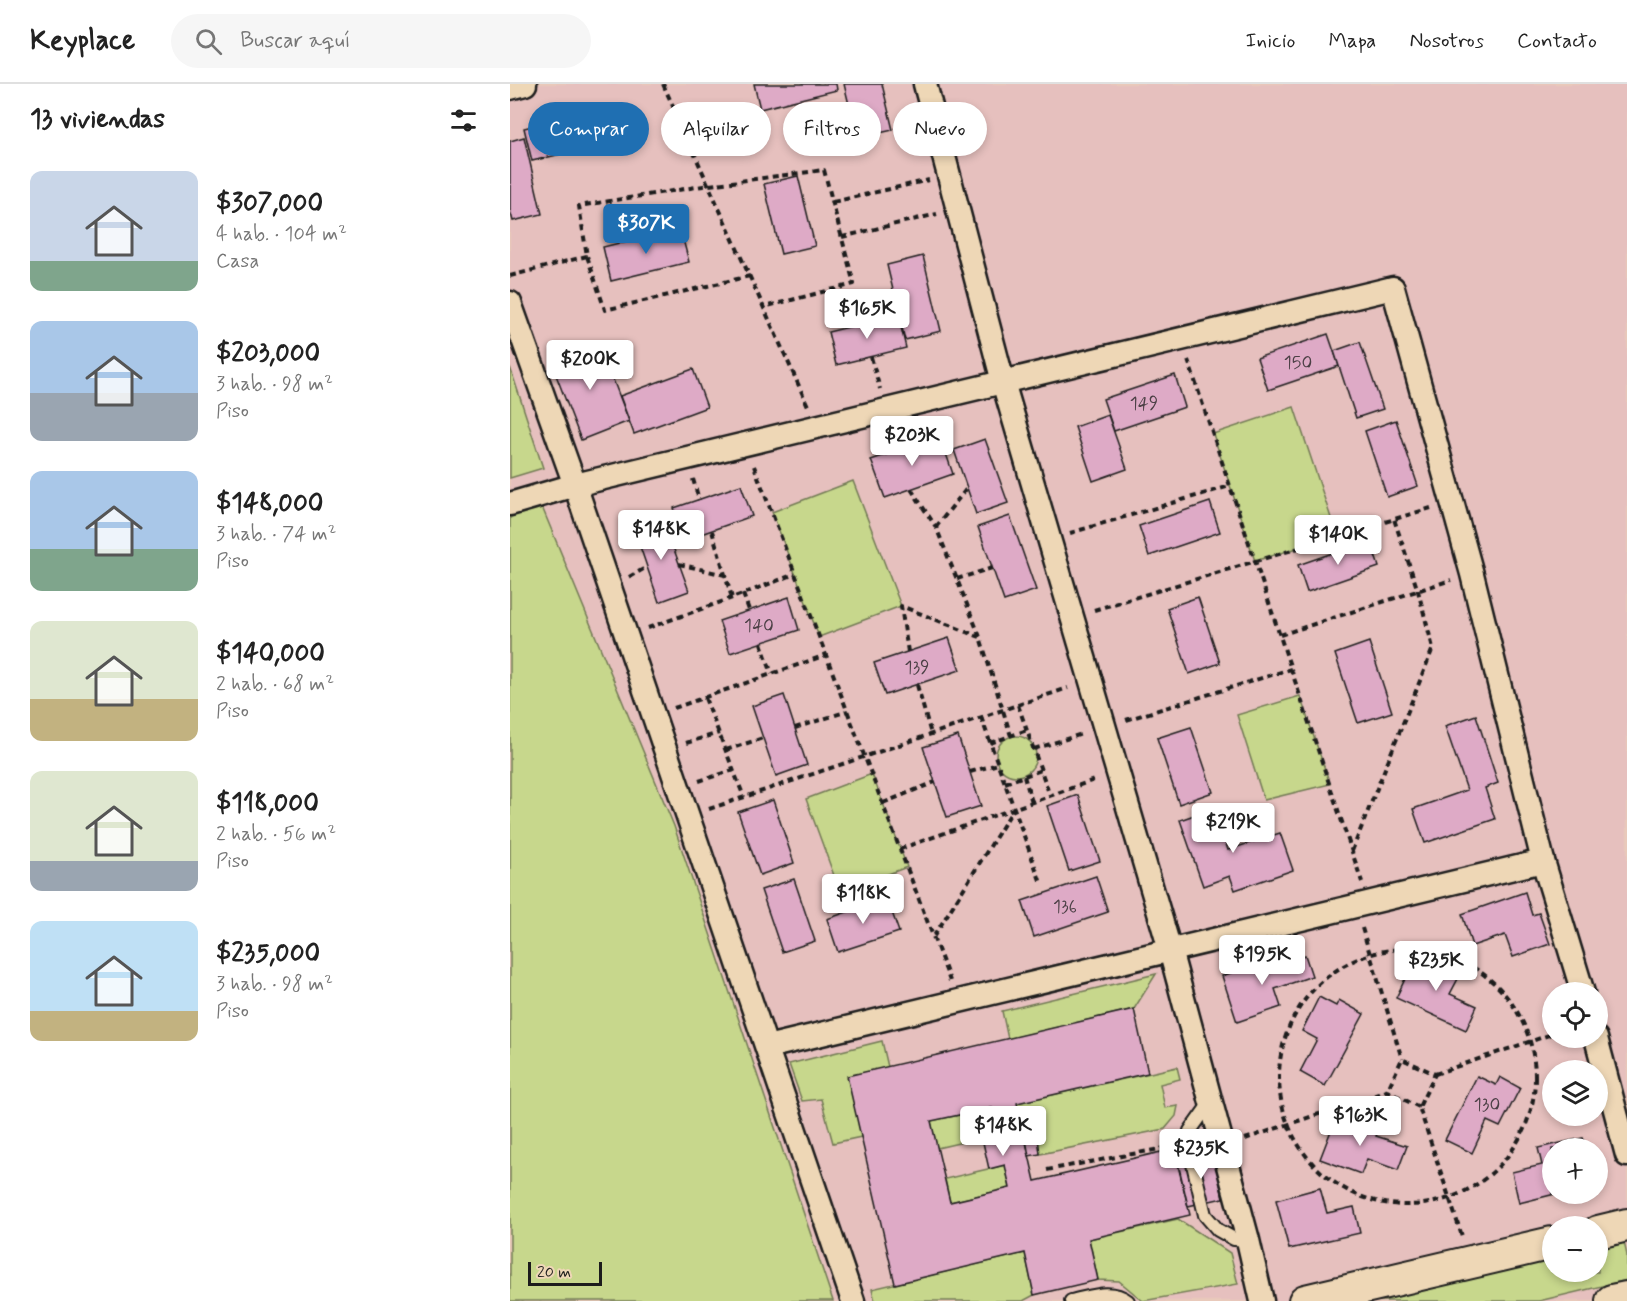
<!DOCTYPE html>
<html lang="es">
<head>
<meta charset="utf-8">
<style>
	:root { --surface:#fff; --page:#f6f6f6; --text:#222; --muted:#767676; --line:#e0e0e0; --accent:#1f6fb2 }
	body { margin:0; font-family:Mynerve,sans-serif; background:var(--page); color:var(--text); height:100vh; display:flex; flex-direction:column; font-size:22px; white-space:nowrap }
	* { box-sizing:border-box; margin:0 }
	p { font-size:20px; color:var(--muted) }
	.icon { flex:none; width:33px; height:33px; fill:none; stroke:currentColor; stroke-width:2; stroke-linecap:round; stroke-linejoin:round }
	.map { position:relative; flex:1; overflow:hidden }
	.drawer { display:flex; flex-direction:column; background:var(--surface); width:510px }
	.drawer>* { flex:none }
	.banner { position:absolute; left:18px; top:18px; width:570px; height:54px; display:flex; gap:12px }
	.controls { position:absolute; left:1032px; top:898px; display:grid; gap:12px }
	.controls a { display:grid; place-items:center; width:66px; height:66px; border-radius:50%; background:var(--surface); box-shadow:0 3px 9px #0003; font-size:30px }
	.scale { position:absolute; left:18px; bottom:15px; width:74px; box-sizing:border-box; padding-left:6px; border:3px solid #1c1c1c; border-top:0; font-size:16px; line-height:21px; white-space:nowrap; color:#1c1c1c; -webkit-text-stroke:4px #eed7b6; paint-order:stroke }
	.price { position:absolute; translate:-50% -51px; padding:0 14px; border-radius:6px; background:#fff; color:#222; font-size:20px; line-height:39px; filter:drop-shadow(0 2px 3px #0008) }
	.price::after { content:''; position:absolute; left:50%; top:36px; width:18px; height:14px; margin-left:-9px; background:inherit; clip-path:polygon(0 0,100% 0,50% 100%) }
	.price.selected { background:var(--accent); color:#fff }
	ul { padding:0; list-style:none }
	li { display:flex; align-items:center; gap:18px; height:150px; padding:0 30px }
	li span { display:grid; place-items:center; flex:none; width:168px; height:120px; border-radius:12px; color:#555 }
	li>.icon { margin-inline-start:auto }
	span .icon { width:72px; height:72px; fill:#fffc; stroke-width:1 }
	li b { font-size:26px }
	h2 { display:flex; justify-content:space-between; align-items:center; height:72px; padding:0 30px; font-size:26px }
	.tag { padding:0 21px; border-radius:27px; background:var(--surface); box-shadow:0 3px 9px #0003; font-size:21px; line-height:54px }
	.tag.selected { background:var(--accent); color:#fff }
	header { display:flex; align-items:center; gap:36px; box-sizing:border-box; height:84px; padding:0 30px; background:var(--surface); border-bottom:2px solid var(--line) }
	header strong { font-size:28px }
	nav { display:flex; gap:33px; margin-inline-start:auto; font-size:21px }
	.search { width:420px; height:54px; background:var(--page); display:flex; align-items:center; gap:15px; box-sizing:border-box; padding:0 21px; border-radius:33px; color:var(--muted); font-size:22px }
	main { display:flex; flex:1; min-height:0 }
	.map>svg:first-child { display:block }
	.built { fill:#e6c0be; fill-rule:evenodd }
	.green { fill:#c7d78c; stroke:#727a54; stroke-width:1.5 }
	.building { fill:#deaac6; stroke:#1c1c1c; stroke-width:1.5; fill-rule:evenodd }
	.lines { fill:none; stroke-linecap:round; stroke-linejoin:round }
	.lane-casing { stroke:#1c1c1c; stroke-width:16 }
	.street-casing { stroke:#1c1c1c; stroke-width:27 }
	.secondary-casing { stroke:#1c1c1c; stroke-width:36 }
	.path { stroke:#1c1c1c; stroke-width:4; stroke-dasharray:6 4.5; stroke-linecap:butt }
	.lane { stroke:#eed7b6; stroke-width:12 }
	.street { stroke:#eed7b6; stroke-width:22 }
	.secondary { stroke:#eed7b6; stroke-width:32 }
	.labels { text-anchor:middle; stroke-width:4.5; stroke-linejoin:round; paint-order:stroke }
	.number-label { font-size:18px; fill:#4c4046 }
</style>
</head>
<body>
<header>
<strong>Keyplace</strong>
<div class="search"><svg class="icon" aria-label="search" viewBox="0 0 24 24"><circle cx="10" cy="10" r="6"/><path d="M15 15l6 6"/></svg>Buscar aquí</div>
<nav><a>Inicio</a><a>Mapa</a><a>Nosotros</a><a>Contacto</a></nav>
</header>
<main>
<section class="drawer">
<h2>13 viviendas<svg class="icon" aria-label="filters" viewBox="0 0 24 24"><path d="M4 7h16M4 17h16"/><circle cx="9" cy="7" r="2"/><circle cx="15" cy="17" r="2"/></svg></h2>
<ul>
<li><span style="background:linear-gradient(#c9d6e8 75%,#7fa58c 0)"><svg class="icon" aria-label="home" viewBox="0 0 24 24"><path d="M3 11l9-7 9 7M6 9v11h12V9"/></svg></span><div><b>$307,000</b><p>4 hab. · 104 m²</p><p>Casa</p></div></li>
<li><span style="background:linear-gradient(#a9c7e8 60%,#9aa5b1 0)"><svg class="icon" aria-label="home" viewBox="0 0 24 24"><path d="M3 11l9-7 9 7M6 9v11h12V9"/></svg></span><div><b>$203,000</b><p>3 hab. · 98 m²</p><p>Piso</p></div></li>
<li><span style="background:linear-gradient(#a9c7e8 65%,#7fa58c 0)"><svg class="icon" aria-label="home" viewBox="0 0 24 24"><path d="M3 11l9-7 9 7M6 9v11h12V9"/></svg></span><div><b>$148,000</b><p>3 hab. · 74 m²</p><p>Piso</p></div></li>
<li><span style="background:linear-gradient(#dfe7d0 65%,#c2b280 0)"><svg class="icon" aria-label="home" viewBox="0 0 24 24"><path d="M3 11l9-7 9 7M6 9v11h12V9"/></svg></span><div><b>$140,000</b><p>2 hab. · 68 m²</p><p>Piso</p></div></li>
<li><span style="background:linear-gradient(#dfe7d0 75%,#9aa5b1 0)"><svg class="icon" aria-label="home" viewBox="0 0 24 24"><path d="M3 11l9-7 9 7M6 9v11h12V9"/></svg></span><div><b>$118,000</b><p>2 hab. · 56 m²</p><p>Piso</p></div></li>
<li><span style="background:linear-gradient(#bfe0f5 75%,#c2b280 0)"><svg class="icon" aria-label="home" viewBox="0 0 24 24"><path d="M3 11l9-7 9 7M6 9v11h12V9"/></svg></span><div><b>$235,000</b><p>3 hab. · 98 m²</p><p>Piso</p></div></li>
</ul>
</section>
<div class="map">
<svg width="1117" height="1217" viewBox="0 0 1117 1217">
	<rect width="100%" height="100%" fill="#e9cabb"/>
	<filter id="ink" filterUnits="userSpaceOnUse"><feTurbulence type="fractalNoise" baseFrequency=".0167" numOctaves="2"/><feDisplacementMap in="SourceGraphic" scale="12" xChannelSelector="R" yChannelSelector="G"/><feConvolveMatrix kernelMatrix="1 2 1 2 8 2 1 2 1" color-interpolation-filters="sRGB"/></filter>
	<g filter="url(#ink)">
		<path class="built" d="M0 0H1117V1217H0ZM1042 909H1088V954H1042ZM1042 987H1088V1032H1042ZM1042 1065H1088V1110H1042ZM1042 1143H1088V1188H1042Z"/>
		<g class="green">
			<polygon points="0,283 33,384 0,394"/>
			<polygon points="784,323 827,452 745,477 703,350"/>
			<polygon points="343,397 391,522 309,553 262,428"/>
			<polygon points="32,423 164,742 323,1217 0,1217 0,433"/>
			<polygon points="790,612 820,700 754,716 727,631"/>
			<circle cx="506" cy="672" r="20"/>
			<polygon points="362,690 397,783 330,808 296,715"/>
			<polygon points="646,890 624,925 498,955 492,927"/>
			<polygon points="372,957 378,983 351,1053 323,1059 311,1015 292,1017 279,980"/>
			<polygon points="667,983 670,995 650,1000 655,1024 668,1022 666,1032 655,1045 530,1070 527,1054 516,1056 507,1019"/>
			<polygon points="482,1024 488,1050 427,1064 421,1037"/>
			<polygon points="495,1081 500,1104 440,1118 435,1095"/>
			<polygon points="668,1135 720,1169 728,1200 633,1217 609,1197 588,1196 579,1155"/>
			<polygon points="1113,1154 1117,1171 1117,1196 1029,1217 865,1217 1042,1172 1042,1188 1088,1188 1088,1161"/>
			<polygon points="515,1169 524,1211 513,1217 365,1217 362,1205"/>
		</g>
		<g class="building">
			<polygon points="244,0 326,0 327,6 250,25"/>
			<polygon points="334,0 372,0 383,46 347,54"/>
			<polygon points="80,28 88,61 22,77 14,44"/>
			<polygon points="14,53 32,130 3,137 0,126 0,57"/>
			<polygon points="288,92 305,162 271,170 254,100"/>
			<polygon points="170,144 179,178 101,197 93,163"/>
			<polygon points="413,172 431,247 395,256 377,181"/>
			<polygon points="388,231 396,264 326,281 318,248"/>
			<polygon points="818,250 829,282 758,306 747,274"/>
			<polygon points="850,258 873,325 846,334 824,267"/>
			<polygon points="89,259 119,337 71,356 41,278"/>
			<polygon points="183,285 197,323 124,350 110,312"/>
			<polygon points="665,291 675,323 604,347 593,315"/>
			<polygon points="598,331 617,385 583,397 565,343"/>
			<polygon points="886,336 908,402 877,413 855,347"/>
			<polygon points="430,352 443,390 375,414 361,376"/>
			<polygon points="475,355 498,419 466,430 444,366"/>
			<polygon points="231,401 242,432 174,456 164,424"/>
			<polygon points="700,418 710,448 639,472 629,442"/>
			<polygon points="500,432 526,506 494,517 468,443"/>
			<polygon points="153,435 179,507 149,518 124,445"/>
			<polygon points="860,456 869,483 797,508 788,481"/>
			<polygon points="279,513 289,546 220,569 209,537"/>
			<polygon points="688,513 710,579 679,590 657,524"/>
			<polygon points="439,554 450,586 375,611 364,579"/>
			<polygon points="859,558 882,628 848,639 825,570"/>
			<polygon points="274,611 297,681 266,692 242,622"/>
			<polygon points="966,631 988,699 975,704 985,735 915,759 903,725 957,706 935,642"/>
			<polygon points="681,643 703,708 669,720 647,654"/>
			<polygon points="448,652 471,722 437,733 413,663"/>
			<polygon points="568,711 590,777 559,787 537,722"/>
			<polygon points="263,716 284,779 250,791 228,728"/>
			<polygon points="704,724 718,766 770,749 783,786 725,806 720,792 693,802 670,736"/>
			<polygon points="586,792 598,828 524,853 512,817"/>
			<polygon points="284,795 305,857 272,868 251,806"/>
			<polygon points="1015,808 1022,831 1029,829 1040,860 1003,873 995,851 962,862 952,830"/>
			<polygon points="377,814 389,848 328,868 317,835"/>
			<polygon points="907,870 951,889 940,910 967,922 956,946 886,914"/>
			<polygon points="795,871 802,892 765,905 771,923 727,938 712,892 755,877 758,884"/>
			<polygon points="809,913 826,922 829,916 854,930 815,1002 790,988 807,955 792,947"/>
			<path d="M624 925 638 989 507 1019 525 1097 664 1065 680 1131 579 1155 588 1196 524 1211 515 1169 385 1200 337 992ZM482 1024 488 1050 472 1054 479 1085 495 1081 500 1104 440 1118 421 1037Z"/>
			<polygon points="967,992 986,1001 990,993 1010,1004 990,1043 977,1037 962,1069 935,1056"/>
			<polygon points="827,1031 868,1047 866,1052 897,1062 888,1086 857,1075 851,1090 810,1075"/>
			<polygon points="528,1054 530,1070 519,1072 516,1056"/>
			<polygon points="1073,1054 1075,1065 1042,1065 1042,1110 1045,1110 1009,1119 1002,1088 1032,1081 1028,1064"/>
			<polygon points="704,1071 713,1114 678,1122 668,1079"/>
			<polygon points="810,1104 817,1129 844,1123 850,1149 779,1165 766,1116"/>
		</g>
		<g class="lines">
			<g class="lane-casing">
				<g id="lane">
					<polyline points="700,1019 680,1047 678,1059 695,1131 708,1146 724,1155 738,1156"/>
					<path d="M561 1217C581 1213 601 1204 618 1217"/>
				</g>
			</g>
			<g class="street-casing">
				<g id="street">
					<polyline points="415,0 493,298 660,866 738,1156 752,1217"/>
					<polyline points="0,4 15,0"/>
					<polyline points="0,219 65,401 343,1217"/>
					<polyline points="0,420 65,401 883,204 962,490 1033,777 1073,909"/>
					<polyline points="1086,954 1117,1071"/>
					<polyline points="257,963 1033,777"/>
				</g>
			</g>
			<g class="secondary-casing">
				<g id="secondary">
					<polyline points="1088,1148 1117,1141"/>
					<polyline points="795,1217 1042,1159"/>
					<polyline points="1102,1217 1117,1214"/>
				</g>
			</g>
			<g class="path">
				<polyline points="153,0 298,322"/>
				<polyline points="323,118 419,96"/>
				<polyline points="332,153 427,130"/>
				<polyline points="0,192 77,172"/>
				<polyline points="240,192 95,226 77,172 69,122 199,101 314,86 344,200 254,223"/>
				<polyline points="361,273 370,305"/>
				<polyline points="678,276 852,798"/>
				<polyline points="244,382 440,897"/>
				<polyline points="183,395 189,416"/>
				<polyline points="401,405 426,443 470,553 501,652"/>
				<polyline points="426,443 457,404"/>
				<polyline points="202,447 222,514 285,490"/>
				<polyline points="560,449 720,402"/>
				<polyline points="169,480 215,491"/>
				<polyline points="119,493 137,483"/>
				<polyline points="447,495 482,484"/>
				<polyline points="233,510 239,526"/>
				<polyline points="584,526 921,424"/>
				<polyline points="138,544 222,514"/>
				<polyline points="770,551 941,496"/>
				<polyline points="251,559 262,590"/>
				<polyline points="398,568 391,522 470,553"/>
				<polyline points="407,601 421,650"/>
				<polyline points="195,614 234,713"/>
				<polyline points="508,621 540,712"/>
				<polyline points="164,624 316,571"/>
				<polyline points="471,633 531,799"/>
				<polyline points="616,636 781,585"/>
				<polyline points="285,644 338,627"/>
				<polyline points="176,659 209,649"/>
				<polyline points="480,659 517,646"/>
				<polyline points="524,665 572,650"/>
				<polyline points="216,666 253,654"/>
				<polyline points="460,688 488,680"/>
				<polyline points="514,692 522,718"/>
				<polyline points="189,697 224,686"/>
				<polyline points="495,699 531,686"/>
				<polyline points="373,719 425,698"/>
				<polyline points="199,725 558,604"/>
				<polyline points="390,765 587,695"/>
				<polyline points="842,767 923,564 908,507 884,435"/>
				<polyline points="852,844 892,975"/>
				<polyline points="424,852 504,724"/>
				<circle cx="897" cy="993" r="128"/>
				<polyline points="925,990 1042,950"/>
				<polyline points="909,1023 877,1007 892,975 925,990 909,1023 952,1152"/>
				<polyline points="735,1055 877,1007"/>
				<polyline points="537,1086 660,1063"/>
			</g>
			<use href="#lane" class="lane"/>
			<use href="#street" class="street"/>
			<use href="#secondary" class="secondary"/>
		</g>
	</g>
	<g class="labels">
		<g class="number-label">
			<text x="788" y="284">150</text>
			<text x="634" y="325">149</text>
			<text x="249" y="547">140</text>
			<text x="407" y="589">139</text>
			<text x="555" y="828">136</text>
			<text x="977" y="1026">130</text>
		</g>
	</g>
</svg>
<div class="controls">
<a><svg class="icon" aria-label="locate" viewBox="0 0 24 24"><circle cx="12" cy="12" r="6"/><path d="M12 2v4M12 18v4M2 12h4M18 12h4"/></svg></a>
<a><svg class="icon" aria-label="layers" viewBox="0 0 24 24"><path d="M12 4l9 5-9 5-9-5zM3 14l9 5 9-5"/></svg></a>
<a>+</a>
<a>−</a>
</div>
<div class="scale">20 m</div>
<b class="price selected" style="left:136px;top:171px">$307K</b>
<b class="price" style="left:357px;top:256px">$165K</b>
<b class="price" style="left:80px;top:307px">$200K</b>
<b class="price" style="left:402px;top:383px">$203K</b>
<b class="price" style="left:151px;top:477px">$148K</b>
<b class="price" style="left:828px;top:482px">$140K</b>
<b class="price" style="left:723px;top:770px">$219K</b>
<b class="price" style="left:353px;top:841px">$118K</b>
<b class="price" style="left:752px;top:902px">$195K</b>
<b class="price" style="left:926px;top:908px">$235K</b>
<b class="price" style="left:850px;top:1063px">$163K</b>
<b class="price" style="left:493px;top:1073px">$148K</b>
<b class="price" style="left:691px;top:1096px">$235K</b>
<div class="banner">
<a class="tag selected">Comprar</a>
<a class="tag">Alquilar</a>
<a class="tag">Filtros</a>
<a class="tag">Nuevo</a>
</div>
</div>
</main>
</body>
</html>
